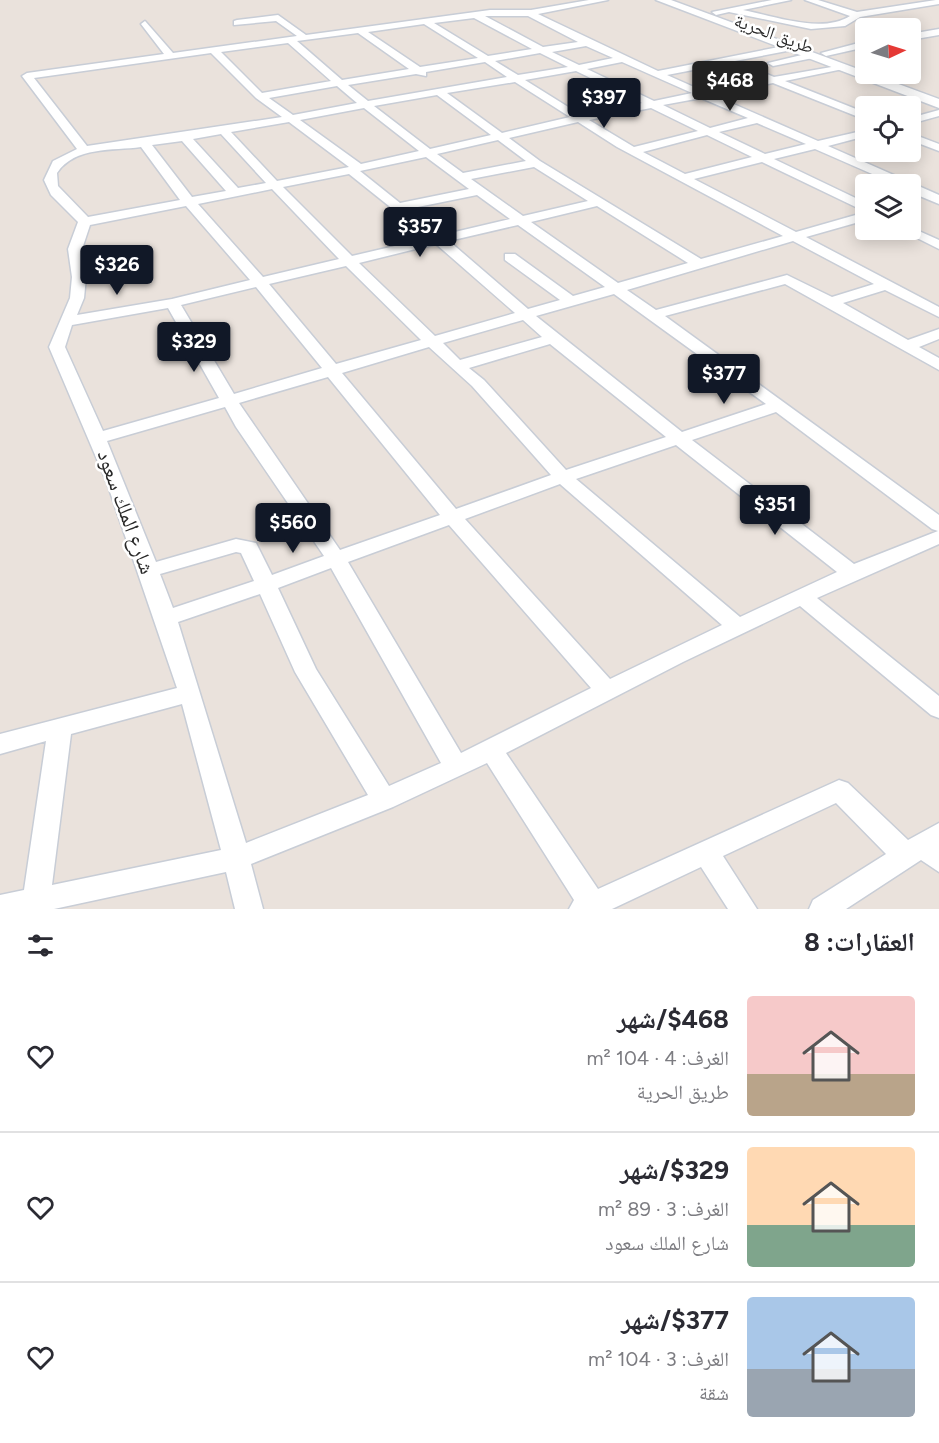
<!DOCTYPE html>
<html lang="ar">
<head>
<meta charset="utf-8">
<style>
	:root { --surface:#fff; --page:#f7f7f7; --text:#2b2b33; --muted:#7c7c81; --line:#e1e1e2; --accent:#111827 }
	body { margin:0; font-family:Figtree,"Noto Naskh Arabic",sans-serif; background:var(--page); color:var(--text); direction:rtl; height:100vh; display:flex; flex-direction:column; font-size:22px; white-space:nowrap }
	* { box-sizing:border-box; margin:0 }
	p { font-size:20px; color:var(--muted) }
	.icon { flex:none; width:33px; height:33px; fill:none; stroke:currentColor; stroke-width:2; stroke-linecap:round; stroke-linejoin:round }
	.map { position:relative; height:909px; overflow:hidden; direction:ltr }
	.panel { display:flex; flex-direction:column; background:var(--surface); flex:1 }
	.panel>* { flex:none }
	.needle { width:39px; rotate:86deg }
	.controls { position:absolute; left:855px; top:18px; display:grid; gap:12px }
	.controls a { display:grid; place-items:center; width:66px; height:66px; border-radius:6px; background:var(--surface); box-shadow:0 3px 15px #0003; font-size:30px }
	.price { position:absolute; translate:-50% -51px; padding:0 14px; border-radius:6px; background:var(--accent); color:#fff; font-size:20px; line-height:39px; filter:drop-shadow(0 2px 3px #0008) }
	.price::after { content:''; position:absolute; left:50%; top:36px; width:18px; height:14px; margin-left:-9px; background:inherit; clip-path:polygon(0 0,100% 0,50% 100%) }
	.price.current { background:#222; color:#fff }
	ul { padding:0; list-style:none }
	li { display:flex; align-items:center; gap:18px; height:150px; padding:0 24px }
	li+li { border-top:2px solid var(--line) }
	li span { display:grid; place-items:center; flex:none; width:168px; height:120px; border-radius:6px; color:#555 }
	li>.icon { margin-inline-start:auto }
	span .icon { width:72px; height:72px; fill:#fffc; stroke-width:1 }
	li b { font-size:26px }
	h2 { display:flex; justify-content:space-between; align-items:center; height:72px; padding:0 24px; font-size:26px }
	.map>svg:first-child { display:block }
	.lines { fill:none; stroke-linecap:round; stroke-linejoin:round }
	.street-casing { stroke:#c8cdd6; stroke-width:3 }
	.secondary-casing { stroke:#c8cdd6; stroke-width:3 }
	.street { fill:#fff; fill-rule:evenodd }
	.secondary { fill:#fff; fill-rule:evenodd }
	.labels { text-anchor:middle; stroke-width:5; stroke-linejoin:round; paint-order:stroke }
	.far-street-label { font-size:18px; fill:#292929; stroke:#fff }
	.street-label { font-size:21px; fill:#292929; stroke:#fff }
</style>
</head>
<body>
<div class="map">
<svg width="939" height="909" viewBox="0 0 939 909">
	<rect width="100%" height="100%" fill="#eae2dc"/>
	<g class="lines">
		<g class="street-casing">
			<g id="street">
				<path d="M589 0H608L538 14 658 71 789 45 794 48 792 50 735 61 774 77 843 65V69L785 81 866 113V120L773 83 713 95 818 141 866 130V136L828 146 939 195V204L910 192V184H895L815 149 774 159 866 203V212L762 162 694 179 796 232 866 212V220L806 237 939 307V317L885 290 843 303 908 340 939 329V339L919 347 939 358V370L785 284 665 316 939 515V544L817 598 939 696V718L931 715 800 606 683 662 506 753 598 889 839 780 848 783 908 840 939 823V872L921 860 846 909H809L813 900 886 854 836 803 723 856 757 909H728L701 867 612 909H569L574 900 487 763 393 807 251 864 263 909H235L226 872 54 909H0V895L24 890 46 741 0 754V734L177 688 107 483 49 347 70 298 72 277 68 249 78 222 51 195 44 180 53 161 77 149 22 76 27 73 164 54 141 24 145 21 173 53 297 36 276 21 234 25V21L237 20 278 15 306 35 490 10H531ZM485 16H528L578 42 543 47ZM474 18 532 49 488 56 434 23ZM424 24 478 58 420 67 368 32ZM358 33 409 69 342 80 297 41ZM288 43 331 81 262 93 221 52ZM586 46 613 58 579 65 552 52ZM211 53 256 98 282 117 87 146 34 78ZM540 53 568 67 518 75 495 61ZM485 62 507 77 368 101 348 85 416 74 426 76V72ZM622 62 692 93 654 101 587 69ZM724 64 763 79 703 91 667 75ZM576 71 642 103 581 115 525 80ZM515 82 570 117 502 133 447 93ZM337 86 357 103 293 115 269 98ZM437 95 491 135 430 149 374 106ZM701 98 748 118 710 128 663 105ZM364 108 419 151 361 164 300 120ZM651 108 698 131 634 147 589 120ZM289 122 349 167 277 181 231 132ZM578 122 617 147 783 236 701 259 540 161 509 138ZM757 123 806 144 765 154 719 132ZM221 134 266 183 238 188 193 139ZM707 135 752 157 685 174 643 152ZM498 140 526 161 463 173 437 154ZM182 141 226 191 192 197 152 145ZM141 147 180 200 88 217 58 186 57 173C75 146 113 151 141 147ZM426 157 469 189 400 203 360 171ZM534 167 588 201 523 216 471 179ZM349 174 429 238 352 256 283 187ZM272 189 339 259 263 277 198 204ZM477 195 510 219 442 235 408 209ZM186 206 250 280 172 299 77 315 84 298 86 277 82 249 90 225ZM597 206 688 263 618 283 531 222ZM518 225 605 287 573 296 515 254H505V260L560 300 528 309 449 241ZM793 241 874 284 832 297 787 275 656 310 627 290ZM436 244 515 313 435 336 359 263ZM346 266 421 340 336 364 269 284ZM256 287 322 368 234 394 181 305ZM614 294 766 404 682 432 536 316ZM168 308 219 398 103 431 65 347 72 325ZM523 320 542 337 460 360 443 343ZM550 344 666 437 566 470 484 380 469 368ZM429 347 472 386 551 475 456 509 342 373ZM328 377 440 515 340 550 239 403ZM225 407 236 427 324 556 272 575 256 543 236 539 156 562 107 441ZM776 412 932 529 938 531 854 564 692 440ZM676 445 837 572 740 617 576 479ZM560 484 722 625 610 679 465 519ZM449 525 591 688 461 753 348 562ZM236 552 241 553 254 581 173 608 160 574ZM331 568 441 763 389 786 316 669 278 588ZM260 594 295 672 368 795 246 843 178 622ZM182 704 221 850 52 885 71 734Z"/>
				<path d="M772 0H791L743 10C774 16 822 34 850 16L805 0H818L857 12 936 0H939V4L860 17 845 26 811 29 729 12 716 15 712 12Z"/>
				<polygon points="939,29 939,35 910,40 910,34"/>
				<polygon points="866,41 866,47 826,56 821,53"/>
				<polygon points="810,53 815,56 813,58 773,66 768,63"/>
				<polygon points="939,110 939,116 910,124 910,118"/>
				<polygon points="910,133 939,144 939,151 910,140"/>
				<polygon points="910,227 939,240 939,249 901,230 910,230"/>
			</g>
		</g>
		<g class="secondary-casing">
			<polygon id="secondary" points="656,0 671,0 939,99 939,108"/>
		</g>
		<use href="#street" class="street"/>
		<use href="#secondary" class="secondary"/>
	</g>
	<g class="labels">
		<g class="far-street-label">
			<text transform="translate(774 34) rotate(20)" y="6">طريق الحرية</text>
		</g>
		<g class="street-label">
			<text transform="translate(126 512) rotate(70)" y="7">شارع الملك سعود</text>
		</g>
	</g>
</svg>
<div class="controls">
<a><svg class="needle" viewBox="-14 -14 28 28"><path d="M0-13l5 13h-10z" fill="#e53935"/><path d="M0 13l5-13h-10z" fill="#7c7c81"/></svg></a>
<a><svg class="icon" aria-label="locate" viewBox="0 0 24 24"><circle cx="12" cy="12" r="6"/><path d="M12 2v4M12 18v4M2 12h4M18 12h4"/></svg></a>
<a><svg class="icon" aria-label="layers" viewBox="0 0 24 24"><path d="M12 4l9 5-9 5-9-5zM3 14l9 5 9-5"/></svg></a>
</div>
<b class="price current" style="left:730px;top:112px">$468</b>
<b class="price" style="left:604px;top:129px">$397</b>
<b class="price" style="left:420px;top:258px">$357</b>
<b class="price" style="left:117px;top:296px">$326</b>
<b class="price" style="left:194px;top:373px">$329</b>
<b class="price" style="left:724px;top:405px">$377</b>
<b class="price" style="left:775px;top:536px">$351</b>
<b class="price" style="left:293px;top:554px">$560</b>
</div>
<section class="panel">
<h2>العقارات: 8<svg class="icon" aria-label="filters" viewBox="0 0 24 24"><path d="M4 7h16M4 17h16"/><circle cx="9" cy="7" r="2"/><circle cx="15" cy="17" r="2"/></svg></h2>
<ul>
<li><span style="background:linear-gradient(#f6c9c9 65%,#b9a48a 0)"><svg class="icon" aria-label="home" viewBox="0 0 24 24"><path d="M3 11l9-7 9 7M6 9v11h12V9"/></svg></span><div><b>$468/شهر</b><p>الغرف: 4 · 104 m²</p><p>طريق الحرية</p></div><svg class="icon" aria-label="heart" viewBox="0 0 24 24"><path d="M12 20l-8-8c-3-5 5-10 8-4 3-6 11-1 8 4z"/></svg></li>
<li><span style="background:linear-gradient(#ffd9b3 65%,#7fa58c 0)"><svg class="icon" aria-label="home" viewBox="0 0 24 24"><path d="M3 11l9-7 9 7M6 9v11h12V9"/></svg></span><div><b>$329/شهر</b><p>الغرف: 3 · 89 m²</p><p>شارع الملك سعود</p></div><svg class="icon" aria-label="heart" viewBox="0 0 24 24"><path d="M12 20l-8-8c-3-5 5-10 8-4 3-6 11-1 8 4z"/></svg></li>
<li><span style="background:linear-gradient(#a9c7e8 60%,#9aa5b1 0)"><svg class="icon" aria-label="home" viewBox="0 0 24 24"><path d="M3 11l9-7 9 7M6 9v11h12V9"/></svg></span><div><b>$377/شهر</b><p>الغرف: 3 · 104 m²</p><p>شقة</p></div><svg class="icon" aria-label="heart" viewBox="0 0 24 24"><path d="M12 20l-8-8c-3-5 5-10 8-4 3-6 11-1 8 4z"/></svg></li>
</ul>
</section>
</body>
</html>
